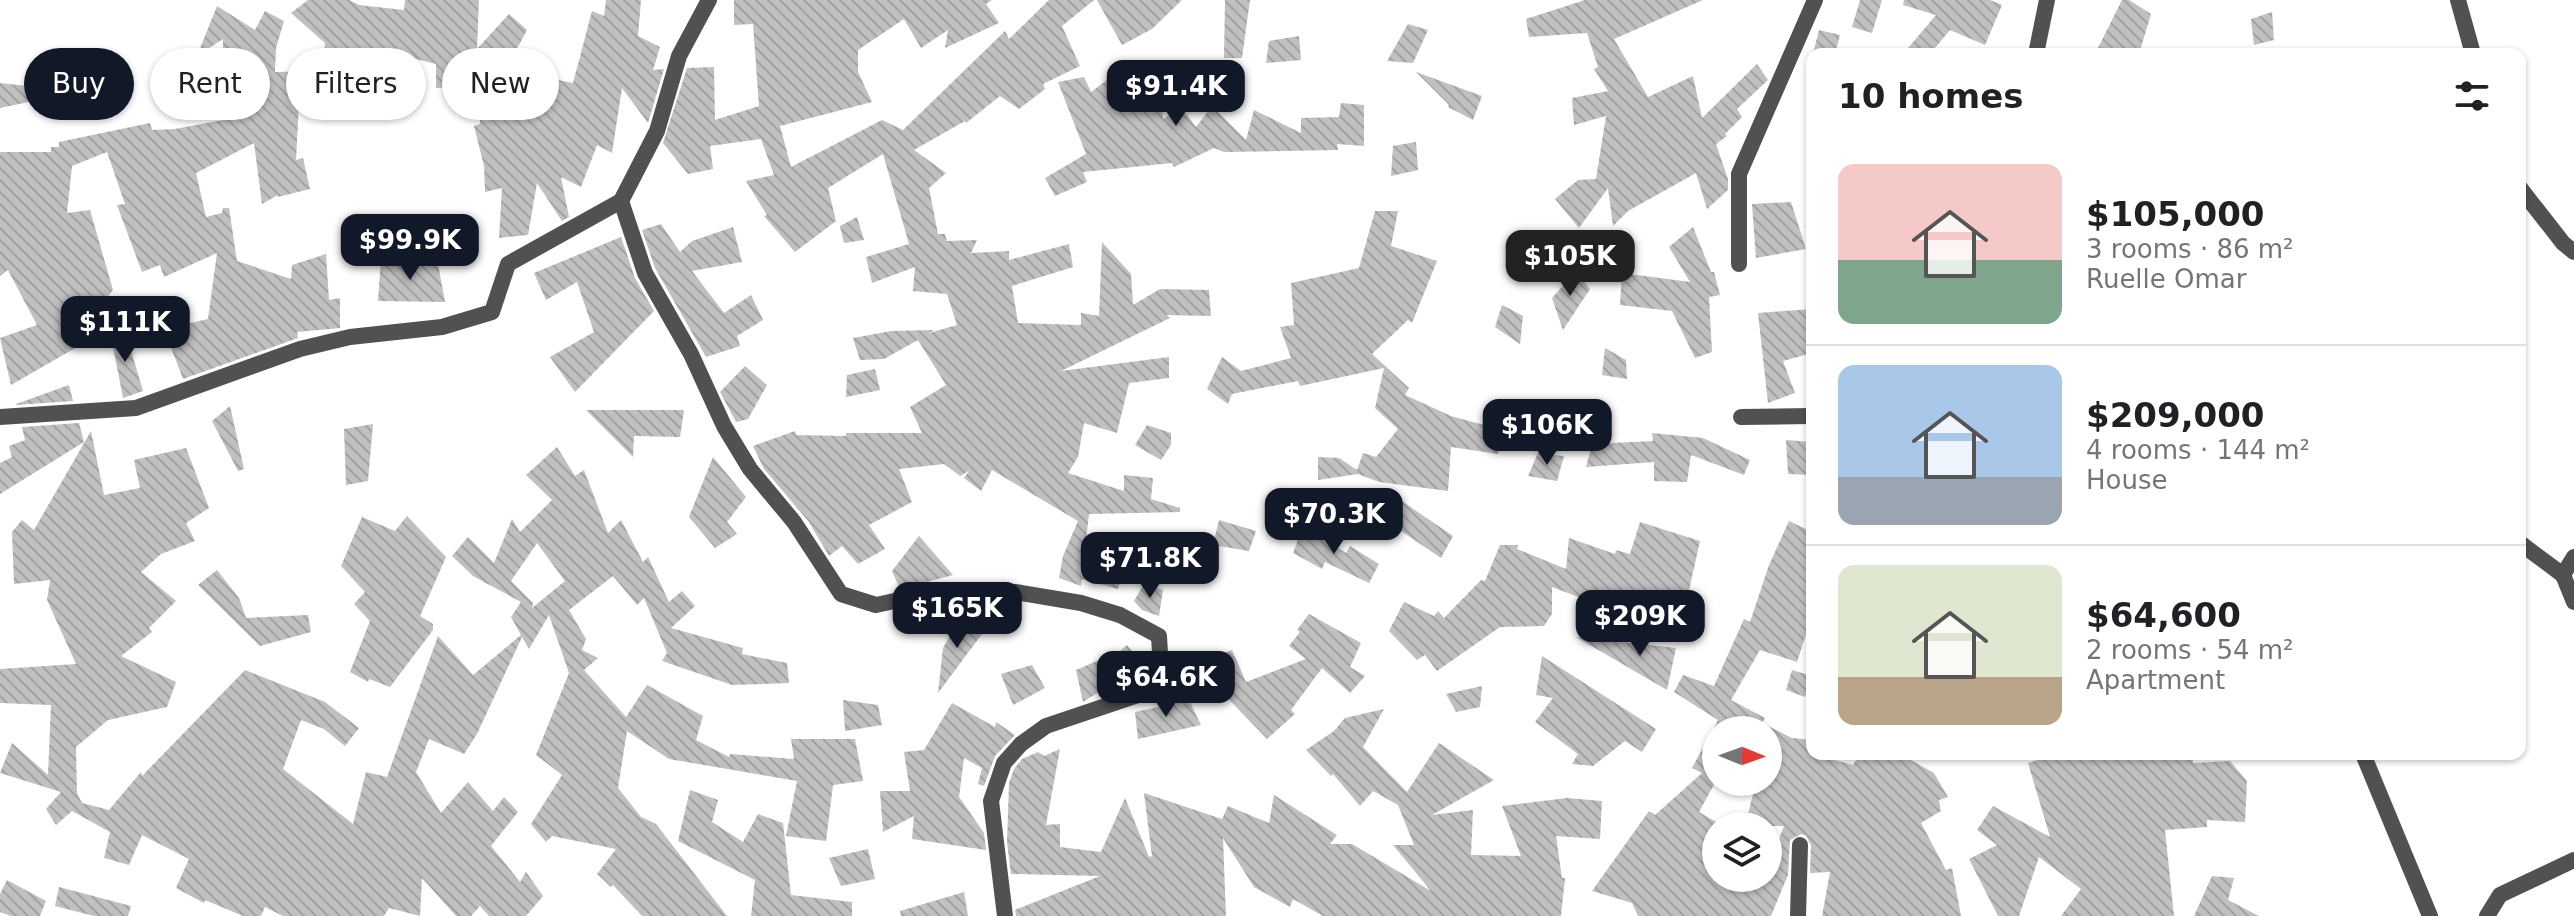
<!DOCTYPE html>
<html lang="en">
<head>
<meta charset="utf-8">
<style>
	:root { --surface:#fff; --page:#f6f6f6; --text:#202124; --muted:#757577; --line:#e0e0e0; --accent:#111827 }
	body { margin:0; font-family:"DejaVu Sans",sans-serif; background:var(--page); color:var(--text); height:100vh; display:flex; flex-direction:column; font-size:30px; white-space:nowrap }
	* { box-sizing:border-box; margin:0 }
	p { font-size:26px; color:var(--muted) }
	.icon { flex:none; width:44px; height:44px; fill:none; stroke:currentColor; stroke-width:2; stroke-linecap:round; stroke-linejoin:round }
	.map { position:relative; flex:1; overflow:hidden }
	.side { position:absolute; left:1806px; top:48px; width:720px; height:712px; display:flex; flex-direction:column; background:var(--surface); border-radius:16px; box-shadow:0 2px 6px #0004 }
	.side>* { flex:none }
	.guide { position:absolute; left:24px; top:48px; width:760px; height:72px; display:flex; gap:16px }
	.needle { width:52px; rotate:91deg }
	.buttons { position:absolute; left:1702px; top:716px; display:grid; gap:16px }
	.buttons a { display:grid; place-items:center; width:80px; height:80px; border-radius:50%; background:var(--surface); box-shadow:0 2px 6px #0004; font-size:40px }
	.price { position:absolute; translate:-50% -68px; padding:0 18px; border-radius:16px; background:var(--accent); color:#fff; font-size:26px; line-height:52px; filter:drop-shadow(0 2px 4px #0008) }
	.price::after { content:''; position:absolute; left:50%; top:48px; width:24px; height:18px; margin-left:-12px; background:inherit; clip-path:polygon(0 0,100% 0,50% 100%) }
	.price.selected { background:#222; color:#fff }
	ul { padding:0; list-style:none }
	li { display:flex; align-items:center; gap:24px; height:200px; padding:0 32px }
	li+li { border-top:2px solid var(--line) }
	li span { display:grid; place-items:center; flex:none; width:224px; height:160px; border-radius:16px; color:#555 }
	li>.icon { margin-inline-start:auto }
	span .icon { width:96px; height:96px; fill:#fffc; stroke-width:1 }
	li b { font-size:34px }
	h2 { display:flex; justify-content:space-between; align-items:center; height:96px; padding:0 32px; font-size:34px }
	.pill { padding:0 28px; border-radius:36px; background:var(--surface); box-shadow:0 2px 6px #0004; font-size:28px; line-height:72px }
	.pill.selected { background:var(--accent); color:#fff }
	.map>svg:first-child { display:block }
	.building { fill:url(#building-back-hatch); fill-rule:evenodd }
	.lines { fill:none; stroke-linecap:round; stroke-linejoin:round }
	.minor { stroke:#515151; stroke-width:16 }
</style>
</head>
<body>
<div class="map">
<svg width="2574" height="916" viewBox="0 0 2574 916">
	<defs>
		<pattern id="building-back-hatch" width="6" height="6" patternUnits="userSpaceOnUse" patternTransform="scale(2)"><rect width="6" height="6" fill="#c0c0c0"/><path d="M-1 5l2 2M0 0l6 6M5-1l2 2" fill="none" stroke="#a3a3a3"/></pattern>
	</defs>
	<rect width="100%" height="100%" fill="#fff"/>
	<g class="building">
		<polygon points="308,0 349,0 359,5 404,10 405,0 479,0 477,49 509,14 527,30 506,69 573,83 592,11 604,16 606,0 641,0 638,36 660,47 653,70 664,69 648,123 622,88 612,153 597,145 581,187 561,177 569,217 562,221 537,183 528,235 499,238 502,188 485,192 484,166 474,126 480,124 478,86 436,88 436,64 387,52 359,58 355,108 299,103 296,160 303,158 310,189 278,197 278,195 262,204 254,143 196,173 206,217 222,213 223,208 229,208 237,261 291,279 292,265 326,254 329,300 340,298 340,328 297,332 298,338 183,379 164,329 208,319 217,253 164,277 160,265 142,272 117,205 125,204 107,152 72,166 67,213 90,210 113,290 93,315 103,332 11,385 0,338 37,325 8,270 0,276 0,152 51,152 51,147 59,147 59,142 150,123 152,130 175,129 223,120 223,39 197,56 217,6 255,30 265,11 284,21 276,48 275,72 323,71 325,43 291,13"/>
		<polygon points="734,0 992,0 986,4 999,23 945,48 948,30 921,48 904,19 858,50 858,72 872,102 780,126 791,167 882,120 903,130 1005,31 1009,39 1049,0 1094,0 1062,26 1080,66 1043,84 1045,89 1019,109 1000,96 966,123 965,121 914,150 946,173 929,188 938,234 945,234 947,241 977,240 971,253 1009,251 1009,260 1069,244 1073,267 1012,286 1018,323 1081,325 1081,313 1099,316 1102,242 1131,274 1133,305 1160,289 1209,290 1211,316 1166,315 1170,318 1061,371 1169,357 1169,378 1129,383 1117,433 1084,423 1078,457 1068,473 1124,491 1124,475 1153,478 1151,499 1180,508 1180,512 1089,514 1085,549 1125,565 1118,589 1082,579 1081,586 1059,578 1063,556 1078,521 992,470 981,491 964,478 969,471 960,476 944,464 899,469 912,502 869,525 885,549 858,564 842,546 829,556 809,522 764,469 753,446 795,431 796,435 846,436 846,433 922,433 910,407 946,385 918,340 884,359 860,360 853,338 891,331 934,330 929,333 957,325 947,294 913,291 915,267 872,283 866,257 909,244 883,154 828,188 836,221 795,252 764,216 767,215 746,181 774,175 761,139 710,146 713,169 688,174 663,143 687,68 714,67 715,120 759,106 753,24 734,25"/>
		<polygon points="1097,0 1182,0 1152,29 1122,45"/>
		<polygon points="1225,0 1250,0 1242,58 1224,58"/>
		<polygon points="1585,0 1703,0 1614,39 1648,97 1693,76 1702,118 1757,64 1768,80 1737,109 1742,117 1725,134 1727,136 1716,144 1728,179 1728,190 1707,209 1696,173 1628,211 1613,226 1608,188 1579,228 1555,199 1578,180 1596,179 1606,116 1574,125 1572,98 1608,91 1594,69 1598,67 1587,33 1529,37 1526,19"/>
		<polygon points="1860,0 1882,0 1872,33 1852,27"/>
		<polygon points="1904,0 1990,0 2002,5 1985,45 1950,30 1930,54 1903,54 1936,15 1903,5"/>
		<polygon points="2122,0 2129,0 2151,14 2139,54 2095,54"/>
		<polygon points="2272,12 2274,40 2254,45 2251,19"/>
		<polygon points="1408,24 1428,30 1413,63 1387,61"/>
		<polygon points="1819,30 1840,35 1835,54 1813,54"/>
		<polygon points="1299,36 1301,60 1266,63 1269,41"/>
		<polygon points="1161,63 1163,119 1181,107 1196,127 1212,106 1246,140 1254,110 1301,133 1301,118 1339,117 1341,103 1364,105 1364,146 1337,144 1338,150 1224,152 1214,148 1174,167 1172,163 1083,172 1087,182 1055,196 1045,178 1086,154 1058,82 1084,77 1091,92 1120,70"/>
		<polygon points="1416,72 1482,96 1473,120 1448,107 1449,105"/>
		<polygon points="0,83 66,90 67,94 0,108"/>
		<polygon points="1416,142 1418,170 1391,176 1393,146"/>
		<polygon points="1791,202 1806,249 1756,258 1752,204"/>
		<polygon points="1375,211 1398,211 1391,246 1437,261 1412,323 1408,320 1372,354 1409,388 1405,395 1451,416 1502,430 1498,454 1451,447 1448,491 1379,482 1358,474 1318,480 1318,457 1339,458 1357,470 1363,453 1376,457 1398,429 1375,408 1384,368 1300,386 1298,381 1232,394 1228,404 1207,389 1222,357 1241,371 1291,358 1280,327 1294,325 1291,283 1359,268"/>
		<polygon points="857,217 864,240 844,243 840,226"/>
		<polygon points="661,224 680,252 692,241 733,227 742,262 692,271 724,313 751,295 763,320 737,336 740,346 706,357 655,268 642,230"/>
		<polygon points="1693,227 1711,272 1714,272 1720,295 1709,297 1712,352 1695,358 1672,311 1620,305 1622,273 1690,282 1669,247"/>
		<polygon points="621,237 635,278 654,311 575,392 550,357 594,332 577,282 546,300 534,273"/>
		<polygon points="381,258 438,264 445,302 378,301"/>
		<polygon points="1576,271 1590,289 1563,330 1552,298"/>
		<polygon points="1502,305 1523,316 1520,344 1495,327"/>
		<polygon points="1812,309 1812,353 1783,361 1795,393 1768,403 1758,313"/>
		<polygon points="124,327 143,391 123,398 110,331"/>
		<polygon points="1605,348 1626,360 1627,379 1602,375"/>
		<polygon points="745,366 767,385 748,419 736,422 720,392"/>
		<polygon points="875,369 880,390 846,397 847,375"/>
		<polygon points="69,385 73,401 16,405 16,404"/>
		<polygon points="230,406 244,469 238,471 212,421"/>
		<polygon points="586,410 684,410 680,437 634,436 633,457"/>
		<polygon points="79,423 84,442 0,494 0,463 12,457 9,446 25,440 22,427"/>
		<polygon points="373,424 368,481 346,485 344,429"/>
		<polygon points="1147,425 1171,433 1171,445 1161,460 1135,445"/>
		<path d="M91 431 104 495 140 488 134 460 186 448 209 508 186 523 195 541 161 554 141 572 176 601 149 628 152 632 121 656 176 682 167 707 108 720 76 747 77 793 82 803 109 810 141 772 142 776 245 670 325 702 359 728 345 746 324 729 301 720 283 769 353 824 366 772 387 777 438 636 473 675 521 635 511 617 521 602 473 576 452 556 468 537 494 563 512 519 520 532 552 500 526 475 557 447 575 476 584 470 608 533 621 520 643 562 648 557 669 602 682 591 695 606 671 628 743 648 742 654 787 663 789 683 732 685 662 661 667 653 644 598 637 605 613 576 569 610 586 639 582 650 598 658 584 670 626 717 647 685 703 716 696 740 729 757 730 754 794 759 791 739H855L863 781 833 785 826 841 786 836 797 781 669 759 627 731 618 788 641 817 656 824 727 916H642L613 885 611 887 597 874 616 849 552 836 546 842 531 824 562 775 536 755 569 673 549 615 529 649 522 637 477 734 464 754 429 739 416 772 441 813 468 782 493 811 504 797 518 812 491 846 520 882 526 872 543 896 526 916H489L480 906 471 916H456L422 878 420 916 389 908 384 916H283L265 907 261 916H243L205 900 204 903 176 888 189 859 142 835 129 865 104 858 110 832 72 811 56 825 46 809 61 792 0 773 12 743 48 775 51 705 0 703V669L76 664 47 600 50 580 14 584 12 532 22 520 34 530ZM537 543 565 581 532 608 533 603 511 581Z"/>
		<polygon points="1652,433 1703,438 1750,460 1744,475 1691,455 1687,482 1654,481 1654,462 1586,467 1592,444 1653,441"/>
		<polygon points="1786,440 1812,442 1812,475 1788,474"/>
		<polygon points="1538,453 1564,456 1557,481 1528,476"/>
		<polygon points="713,457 746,497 727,522 737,534 715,548 689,517"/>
		<polygon points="1387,491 1453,536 1441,558 1401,531 1379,525"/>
		<polygon points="407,516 446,557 420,616 433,624 433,630 390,687 369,679 368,682 350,672 370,621 354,604 365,592 341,566 362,517 395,531"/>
		<polygon points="1219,520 1256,531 1249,551 1213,545"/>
		<path d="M1789 521 1812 532V616L1797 662 1760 650 1731 700 1765 718 1762 723 1792 738 1812 740V754L1853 765 1860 754H1900L1934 773 1948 797 1939 800 1941 811 1921 823 1946 870 1952 868 1961 916H1822L1830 872 1810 873 1811 845 1806 836 1801 834 1790 840 1788 875 1771 916H1638L1632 903 1592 891 1649 811 1655 815 1702 773 1692 768 1718 720 1674 692 1683 675 1714 686 1744 619 1750 622 1769 565ZM1716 730H1768V782H1756L1745 826H1784L1768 867V878H1716V822L1699 812 1716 781Z"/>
		<polygon points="1640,522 1700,541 1679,635 1552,587 1552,614 1544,626 1500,627 1437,671 1425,655 1417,660 1389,631 1404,602 1434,616 1438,611 1444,618 1481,580 1485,581 1500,545 1518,545 1517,549 1566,569 1569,538 1615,554 1616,550 1630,554"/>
		<polygon points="1301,531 1311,531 1346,553 1350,546 1379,564 1369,583 1325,562 1322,569 1293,553"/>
		<polygon points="919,536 953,575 900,589 892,571"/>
		<polygon points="217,570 239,598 246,618 308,615 311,632 260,646 198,585"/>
		<polygon points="1144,584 1163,590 1159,616 1142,610 1134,601"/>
		<polygon points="1309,614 1361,643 1350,667 1365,676 1350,693 1322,668 1291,710 1295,714 1267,739 1195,664 1232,650 1246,682 1306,659 1289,646 1300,632 1297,630"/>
		<polygon points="959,620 982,634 938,693 943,648"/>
		<polygon points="1576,637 1676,648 1667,690"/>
		<polygon points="1127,645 1148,671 1125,686 1121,678 1083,702 1076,670 1120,651"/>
		<polygon points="1542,656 1656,729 1642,752 1625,741 1593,766 1572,764 1578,754 1535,722 1553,698 1536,695"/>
		<polygon points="1032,665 1045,688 1013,705 1001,674"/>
		<polygon points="1792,670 1812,676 1805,697 1786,690"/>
		<polygon points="1482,686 1480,707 1456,712 1446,694"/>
		<polygon points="1188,698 1201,725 1138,739 1135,712 1186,701"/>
		<polygon points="843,700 878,705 882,725 845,731"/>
		<polygon points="952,703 995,727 996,722 1015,735 995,756 984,786 978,784 982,768 964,758 959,797 984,833 986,850 912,839 914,816 883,832 880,791 910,791 904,752 924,750"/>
		<polygon points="1384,709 1363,747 1407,792 1439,743 1494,780 1432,815 1473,810 1471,855 1521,856 1502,806 1567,798 1602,801 1600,839 1556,836 1562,878 1565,878 1561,916 1323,916 1293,899 1290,907 1254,887 1223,838 1226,916 1016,916 1015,910 1100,876 1011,874 1007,842 1009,783 1014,769 1022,759 1038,752 1044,756 1060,749 1046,825 1060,824 1060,847 1101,852 1125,798 1149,857 1152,856 1144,793 1222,819 1228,806 1269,823 1274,795 1337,835 1330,844 1352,844 1431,891 1393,845 1414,845 1398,805 1373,791 1360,806 1333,774 1331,776 1306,750 1334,731 1345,718"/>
		<polygon points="2058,754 2193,755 2193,763 2230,761 2247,781 2245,822 2207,820 2207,827 2165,830 2174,916 2061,916 2081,889 2039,857 2019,916 1998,916 1969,859 1997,845 1977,830 1993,806 2050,837 2028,763"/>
		<polygon points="690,790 718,800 712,822 743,842 758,814 783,823 791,895 852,902 852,916 751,916 755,880 678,841"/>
		<polygon points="868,849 875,879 841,886 829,858"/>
		<polygon points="2212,876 2234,878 2228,900 2259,916 2194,916"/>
		<polygon points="7,880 46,901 40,916 11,916 0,912 0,894"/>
		<polygon points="59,887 131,906 128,916 94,916 55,906"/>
		<polygon points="964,892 968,916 901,916 900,911"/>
	</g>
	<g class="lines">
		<g class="minor">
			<polyline points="2458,0 2473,54"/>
			<polyline points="2036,54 2047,0"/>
			<polyline points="2520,188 2563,243 2574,252"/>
			<polyline points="621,201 645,273 691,354 724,426 750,469 794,522 841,594 876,605 945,590 1015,592 1081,603 1120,615 1159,636 1162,687 1046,726 1021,744 1004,763 991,801 1005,916"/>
			<polyline points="1739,264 1739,174 1815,0"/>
			<polyline points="0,417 136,408 300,349 350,337 442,327 492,312 508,264 621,201 657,131 679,56 709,0"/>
			<polyline points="1741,417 1812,416"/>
			<polyline points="2520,543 2563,575"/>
			<polyline points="2563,575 2574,602"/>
			<polyline points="2563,575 2574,557"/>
			<polyline points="2363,754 2430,916"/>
			<polyline points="1798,916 1800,845"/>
			<polyline points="2487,916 2500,895 2574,860"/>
		</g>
	</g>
</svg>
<div class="buttons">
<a><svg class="needle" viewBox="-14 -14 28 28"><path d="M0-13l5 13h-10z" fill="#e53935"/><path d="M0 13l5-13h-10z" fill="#757577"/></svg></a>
<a><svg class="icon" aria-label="layers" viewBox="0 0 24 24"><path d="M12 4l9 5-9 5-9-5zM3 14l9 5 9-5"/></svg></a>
</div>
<b class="price" style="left:1176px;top:128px">$91.4K</b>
<b class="price" style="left:410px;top:282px">$99.9K</b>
<b class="price selected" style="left:1570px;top:298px">$105K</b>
<b class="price" style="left:125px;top:364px">$111K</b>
<b class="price" style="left:1547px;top:467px">$106K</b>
<b class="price" style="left:1334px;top:556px">$70.3K</b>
<b class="price" style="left:1150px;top:600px">$71.8K</b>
<b class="price" style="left:957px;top:650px">$165K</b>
<b class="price" style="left:1640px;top:658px">$209K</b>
<b class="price" style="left:1166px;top:719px">$64.6K</b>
<div class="guide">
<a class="pill selected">Buy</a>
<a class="pill">Rent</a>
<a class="pill">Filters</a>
<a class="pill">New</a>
</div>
<section class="side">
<h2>10 homes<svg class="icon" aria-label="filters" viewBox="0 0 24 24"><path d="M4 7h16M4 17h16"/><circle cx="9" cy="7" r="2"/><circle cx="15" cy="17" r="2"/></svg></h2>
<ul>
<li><span style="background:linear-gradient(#f6c9c9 60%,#7fa58c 0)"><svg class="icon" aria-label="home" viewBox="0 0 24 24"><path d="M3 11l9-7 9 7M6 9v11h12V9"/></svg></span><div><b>$105,000</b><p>3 rooms · 86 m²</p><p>Ruelle Omar</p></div></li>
<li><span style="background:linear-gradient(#a9c7e8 70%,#9aa5b1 0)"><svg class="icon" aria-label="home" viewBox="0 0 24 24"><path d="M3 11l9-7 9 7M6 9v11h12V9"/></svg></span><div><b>$209,000</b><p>4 rooms · 144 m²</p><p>House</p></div></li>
<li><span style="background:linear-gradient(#dfe7d0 70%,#b9a48a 0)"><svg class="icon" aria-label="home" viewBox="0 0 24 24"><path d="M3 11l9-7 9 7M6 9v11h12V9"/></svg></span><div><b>$64,600</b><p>2 rooms · 54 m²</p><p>Apartment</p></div></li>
</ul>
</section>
</div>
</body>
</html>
